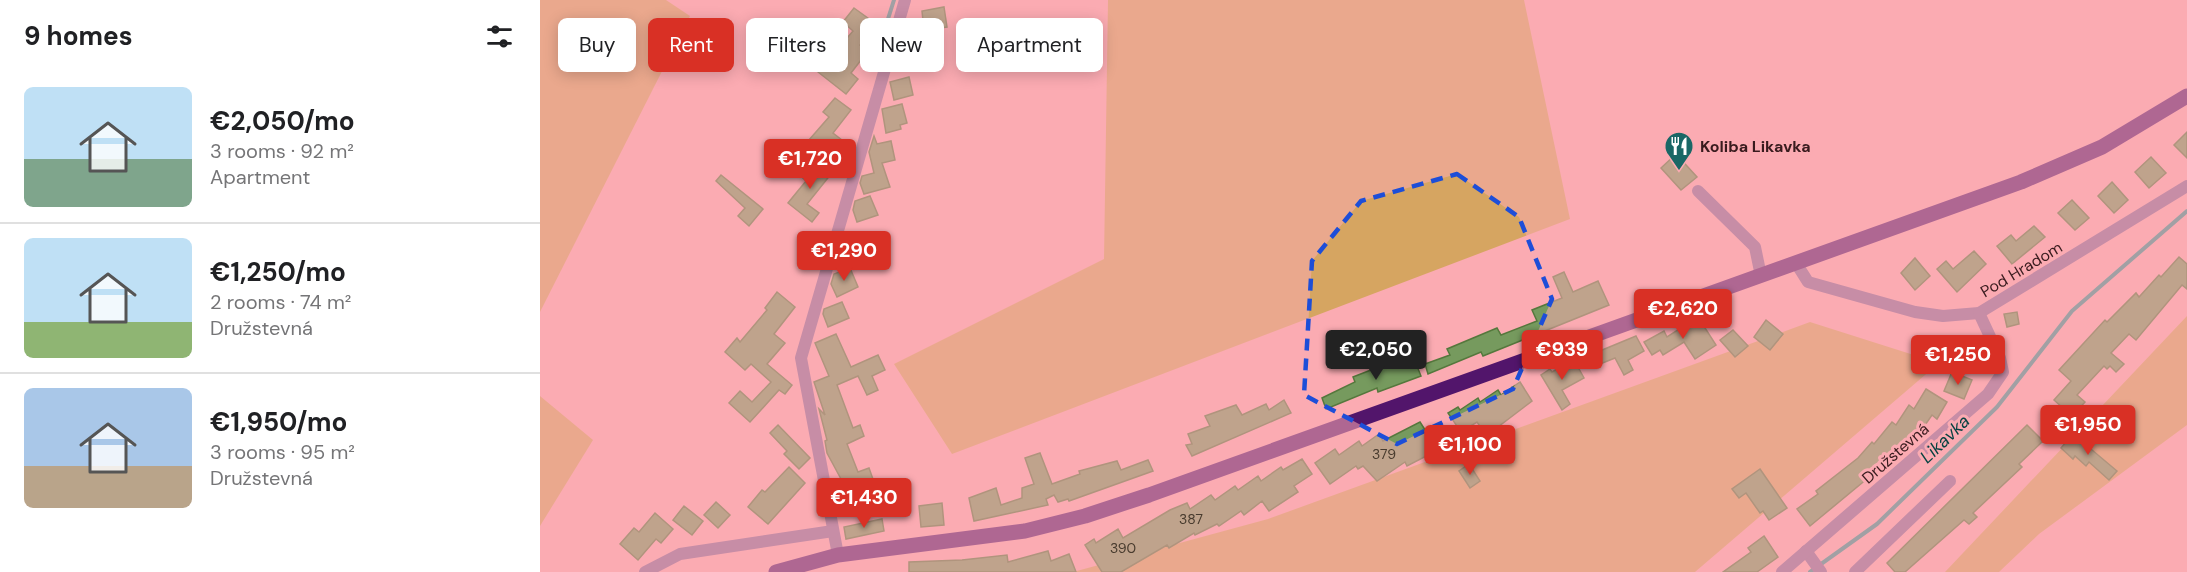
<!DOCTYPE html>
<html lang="en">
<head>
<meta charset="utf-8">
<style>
	:root { --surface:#fff; --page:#f6f6f6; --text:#202124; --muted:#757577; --line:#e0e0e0; --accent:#d93025 }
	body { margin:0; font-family:"DM Sans",sans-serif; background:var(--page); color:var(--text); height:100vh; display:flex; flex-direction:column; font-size:22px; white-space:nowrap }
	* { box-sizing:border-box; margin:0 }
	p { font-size:20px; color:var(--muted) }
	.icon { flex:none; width:33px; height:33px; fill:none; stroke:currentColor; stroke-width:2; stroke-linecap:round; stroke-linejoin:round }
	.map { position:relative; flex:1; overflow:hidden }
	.panel { display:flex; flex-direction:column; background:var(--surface); width:540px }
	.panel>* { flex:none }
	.guide { position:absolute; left:18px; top:18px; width:570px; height:54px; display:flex; gap:12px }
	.price { position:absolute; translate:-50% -51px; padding:0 14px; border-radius:6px; background:var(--accent); color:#fff; font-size:20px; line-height:39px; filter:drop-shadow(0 2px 3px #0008) }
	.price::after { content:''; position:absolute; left:50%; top:36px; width:18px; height:14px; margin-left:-9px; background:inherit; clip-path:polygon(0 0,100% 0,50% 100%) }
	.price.active { background:#222; color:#fff }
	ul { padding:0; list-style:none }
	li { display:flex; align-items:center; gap:18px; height:150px; padding:0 24px }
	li+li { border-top:2px solid var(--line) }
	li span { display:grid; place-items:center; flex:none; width:168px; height:120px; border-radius:9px; color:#555 }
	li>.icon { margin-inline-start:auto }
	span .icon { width:72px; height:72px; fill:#fffc; stroke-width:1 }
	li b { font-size:26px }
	h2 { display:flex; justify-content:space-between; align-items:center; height:72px; padding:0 24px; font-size:26px }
	.pill { padding:0 21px; border-radius:9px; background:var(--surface); box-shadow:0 3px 15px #0003; font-size:21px; line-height:54px }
	.pill.active { background:var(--accent); color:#fff }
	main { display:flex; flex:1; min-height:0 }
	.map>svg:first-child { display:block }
	.green { fill:#d6a561 }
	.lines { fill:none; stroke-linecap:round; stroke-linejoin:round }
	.stream { stroke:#349392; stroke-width:4 }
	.building { fill:#769a5e; stroke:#55783d; stroke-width:1.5 }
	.minor { stroke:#876997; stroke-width:12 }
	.primary { stroke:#52156b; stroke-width:15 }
	.marked { fill:none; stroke:#1d4ed8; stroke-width:4.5; stroke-dasharray:12 8; stroke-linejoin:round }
	.labels { text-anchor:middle; stroke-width:6; stroke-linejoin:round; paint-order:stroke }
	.number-label { font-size:14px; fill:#483b2e }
	.poi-label { font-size:16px; font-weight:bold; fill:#391b1e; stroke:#fbabb2; text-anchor:start }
	.street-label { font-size:16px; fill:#391b1e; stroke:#fbabb2 }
	.water-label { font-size:18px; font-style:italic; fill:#084342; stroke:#fbabb2 }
</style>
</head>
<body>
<main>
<section class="panel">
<h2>9 homes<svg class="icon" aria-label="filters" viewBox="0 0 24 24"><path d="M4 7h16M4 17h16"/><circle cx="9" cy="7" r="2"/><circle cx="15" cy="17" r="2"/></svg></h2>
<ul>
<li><span style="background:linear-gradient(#bfe0f5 60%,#7fa58c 0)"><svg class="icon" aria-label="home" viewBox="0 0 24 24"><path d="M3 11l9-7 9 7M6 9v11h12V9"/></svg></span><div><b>€2,050/mo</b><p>3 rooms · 92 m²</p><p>Apartment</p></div></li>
<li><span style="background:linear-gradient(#bfe0f5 70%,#8fb573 0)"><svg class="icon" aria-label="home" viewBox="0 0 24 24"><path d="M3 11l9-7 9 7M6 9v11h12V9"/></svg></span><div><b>€1,250/mo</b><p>2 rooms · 74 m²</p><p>Družstevná</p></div></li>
<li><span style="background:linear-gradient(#a9c7e8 65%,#b9a48a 0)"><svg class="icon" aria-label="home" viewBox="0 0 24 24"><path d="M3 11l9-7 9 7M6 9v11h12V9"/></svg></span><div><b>€1,950/mo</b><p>3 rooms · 95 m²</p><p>Družstevná</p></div></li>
</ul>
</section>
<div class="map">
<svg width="1647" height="572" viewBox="0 0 1647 572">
	<rect width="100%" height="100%" fill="#fbabb2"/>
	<g class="green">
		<polygon points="0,0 126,0 150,16 0,312"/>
		<polygon points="568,0 984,0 1030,219 412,454 354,364 564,259"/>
		<polygon points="1647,316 1647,425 1499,534 1459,572 1405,572"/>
		<polygon points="1270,322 1399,363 1155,572 533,572 728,519"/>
		<polygon points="0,396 53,440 0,526"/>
	</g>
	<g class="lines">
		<g class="stream">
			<polyline points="335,60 354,0"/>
			<polyline points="1270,572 1337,524 1457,407 1532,311 1647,211"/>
		</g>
	</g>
	<g class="building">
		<polygon points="404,7 407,27 384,30 382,11"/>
		<polygon points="314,8 336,24 320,45 328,51 311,73 318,79 306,94 278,72 313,31 303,22"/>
		<polygon points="384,44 387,60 373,63 374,66 364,69 360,49"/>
		<polygon points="257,47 272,58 263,70 249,57"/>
		<polygon points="369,77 373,95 354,100 350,82"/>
		<polygon points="295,98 311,110 293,133 302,140 288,156 269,140 289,117 283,112"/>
		<polygon points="362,104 367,123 360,125 361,129 346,133 342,109"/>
		<polygon points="1647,132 1647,158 1634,145"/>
		<polygon points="334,136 337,144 351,141 355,160 342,163 350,187 324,194 320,183 322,176 334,173 329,152"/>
		<polygon points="1136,154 1157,177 1141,190 1121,168"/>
		<polygon points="1611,157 1626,173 1609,188 1595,172"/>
		<polygon points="274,160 291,174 267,204 279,213 272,222 248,203 266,181 261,176"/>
		<polygon points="181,175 223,209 209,226 198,216 205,208 176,181"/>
		<polygon points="1572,182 1588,200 1574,213 1558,196"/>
		<polygon points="330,196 338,215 317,222 313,210 315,201"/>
		<polygon points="1532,200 1549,218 1535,230 1518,213"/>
		<polygon points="1494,226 1505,237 1472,264 1457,246 1471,235 1476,241"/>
		<polygon points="316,234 323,251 303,260 300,253 304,239"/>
		<polygon points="1434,251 1446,264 1417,292 1397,269 1406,261 1413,269"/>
		<polygon points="1639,257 1647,264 1647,289 1642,285 1596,340 1589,334 1571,353 1584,364 1576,372 1570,366 1567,369 1564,366 1537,395 1545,402 1532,416 1514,400 1531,381 1519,370 1565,320 1567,322 1596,293 1599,297 1619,275 1621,277"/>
		<polygon points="1375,258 1390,276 1375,290 1361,273"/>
		<polygon points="310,268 318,287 297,297 291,284 294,274"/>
		<polygon points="1024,272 1033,292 1058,281 1069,305 943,356 941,352 888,374 885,364 910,355 907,349 957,328 961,335 997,321 992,310 1022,298 1013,277"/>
		<polygon points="237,292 255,307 234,334 245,343 227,364 252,385 245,394 239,390 210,422 189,403 200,391 212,402 231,382 211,364 205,370 185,352 197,338 200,342 227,310 225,308"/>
		<polygon points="302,302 309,318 288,327 283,314 284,309"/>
		<polygon points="1477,312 1479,324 1467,327 1464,314"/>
		<polygon points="1158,317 1176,345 1155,359 1144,342 1123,355 1120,350 1112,355 1104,342 1124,331 1127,337"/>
		<polygon points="1226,320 1243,334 1230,350 1214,337"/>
		<polygon points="1193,330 1208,346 1195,357 1180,340"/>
		<polygon points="296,334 311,367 338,355 345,370 332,376 338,390 327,395 318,376 297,385 313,428 320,425 324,436 307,444 318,472 329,468 340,499 306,511 295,481 301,479 287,453 285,441 287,440 279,409 285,415 274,382 289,376 275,343"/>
		<polygon points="1096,336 1104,351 1088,360 1093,370 1084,375 1075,358 1060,364 1055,353"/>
		<polygon points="872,354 881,376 838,392 837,388 786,409 782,398 815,382 813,377"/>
		<polygon points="1034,360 1044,378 1022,390 1030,404 1022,410 1001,375 1010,369 1012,372"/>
		<polygon points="1412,372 1432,380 1424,399 1404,391"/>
		<polygon points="980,382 992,401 958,427 966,441 955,448 937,422 921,432 908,413 918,407 920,410 938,398 940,402 958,390 961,395"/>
		<polygon points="1386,389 1407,402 1397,419 1392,415 1378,435 1374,433 1358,452 1356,450 1334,473 1270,526 1257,509 1278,494 1276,491 1318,458 1332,442 1334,444 1352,422 1356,425 1369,405 1374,409"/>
		<polygon points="744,400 751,413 652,456 646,445 652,444 648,434 670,426 665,416 696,405 702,415 726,404 729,410"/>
		<polygon points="880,422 898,450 867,466 865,462 837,481 823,466 818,469 816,466 790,484 775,463 795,449 799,455 819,441 822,446 839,434 843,441"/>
		<polygon points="238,425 270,458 259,469 244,454 247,451 230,433"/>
		<polygon points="1487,425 1503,441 1479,464 1482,467 1433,513 1437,517 1429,524 1424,520 1365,572 1355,572 1347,563"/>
		<polygon points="1533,434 1577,471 1569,480 1549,462 1546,466 1535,456 1533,459 1521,448"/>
		<polygon points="500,453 512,484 540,474 539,471 577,461 581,470 608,460 613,471 529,501 528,499 518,502 514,495 506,499 508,505 434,521 429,498 456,488 461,505 482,498 482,488 494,484 485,458"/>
		<polygon points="762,459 772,474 754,486 758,492 729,511 722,501 704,515 701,511 679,526 677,524 655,535 654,533 629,548 627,545 581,572 562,572 545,545 554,539 556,543 578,529 583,538 630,510 647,503 650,509 671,495 675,500 695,486 698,490 718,476 721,481 741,467 743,470"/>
		<polygon points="929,464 940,481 930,488 919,471"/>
		<polygon points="249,467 265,483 228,524 208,507 222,490 225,492"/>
		<polygon points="1220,469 1247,508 1229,520 1223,511 1220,513 1206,493 1199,498 1192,489"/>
		<polygon points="176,502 190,515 178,528 164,515"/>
		<polygon points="402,503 404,525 381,527 379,506"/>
		<polygon points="144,506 163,521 152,535 133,520"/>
		<polygon points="115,513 133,529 121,543 116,539 98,560 80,544 94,528 99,532"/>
		<polygon points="342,519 344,531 306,539 304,527"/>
		<polygon points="1224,536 1238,557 1217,572 1183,572 1211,552 1208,548"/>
		<polygon points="508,551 511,561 529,554 536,572 369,572 369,562 422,560 467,555 468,562"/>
	</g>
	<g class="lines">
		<g class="minor">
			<polyline points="1158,191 1215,247 1221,276"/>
			<polyline points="1256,263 1268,282 1375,312 1403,316 1439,313 1647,186"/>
			<polyline points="1266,551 1281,572"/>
			<polyline points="298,555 261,358 365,0"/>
			<polyline points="105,572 140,554 293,531"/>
			<polyline points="1242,572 1448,394 1463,372 1460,358 1439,313"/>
			<polyline points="1315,572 1410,481"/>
		</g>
		<polyline class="primary" points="236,572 298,555 485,531 545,516 609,495 1481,182 1562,147 1647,96"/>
	</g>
	<path d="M0 0H1647V572H0ZM917 174 979 217 1012 299 973 389 857 444 764 395 772 261 821 201Z" fill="#fbabb2" fill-opacity=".55" fill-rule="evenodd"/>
	<path class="marked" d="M917 174 979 217 1012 299 973 389 857 444 764 395 772 261 821 201Z"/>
	<defs>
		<g id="restaurant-pin" transform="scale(1.5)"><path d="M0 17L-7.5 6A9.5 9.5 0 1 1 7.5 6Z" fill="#196766" stroke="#fbabb2"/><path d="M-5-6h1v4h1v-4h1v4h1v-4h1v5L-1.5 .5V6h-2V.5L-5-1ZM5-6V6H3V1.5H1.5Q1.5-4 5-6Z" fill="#fff"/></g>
	</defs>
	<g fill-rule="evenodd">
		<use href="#restaurant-pin" x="1139" y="146"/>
	</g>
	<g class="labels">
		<g class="number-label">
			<text x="844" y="459">379</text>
			<text x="651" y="524">387</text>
			<text x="583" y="553">390</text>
		</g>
		<g class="poi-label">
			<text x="1160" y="152">Koliba Likavka</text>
		</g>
		<g class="street-label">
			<text transform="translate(1481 269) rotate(-31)" y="6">Pod Hradom</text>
			<text transform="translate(1355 453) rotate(-41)" y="6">Družstevná</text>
		</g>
		<g class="water-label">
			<text transform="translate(1405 439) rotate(-44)" y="6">Likavka</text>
		</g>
	</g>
</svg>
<b class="price" style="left:270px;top:190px">€1,720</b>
<b class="price" style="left:304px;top:282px">€1,290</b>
<b class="price" style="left:1143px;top:340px">€2,620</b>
<b class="price active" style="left:836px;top:381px">€2,050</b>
<b class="price" style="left:1022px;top:381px">€939</b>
<b class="price" style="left:1418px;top:386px">€1,250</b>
<b class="price" style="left:1548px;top:456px">€1,950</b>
<b class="price" style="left:930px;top:476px">€1,100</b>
<b class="price" style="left:324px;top:529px">€1,430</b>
<div class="guide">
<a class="pill">Buy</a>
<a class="pill active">Rent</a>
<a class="pill">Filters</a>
<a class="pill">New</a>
<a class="pill">Apartment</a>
</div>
</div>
</main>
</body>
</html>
